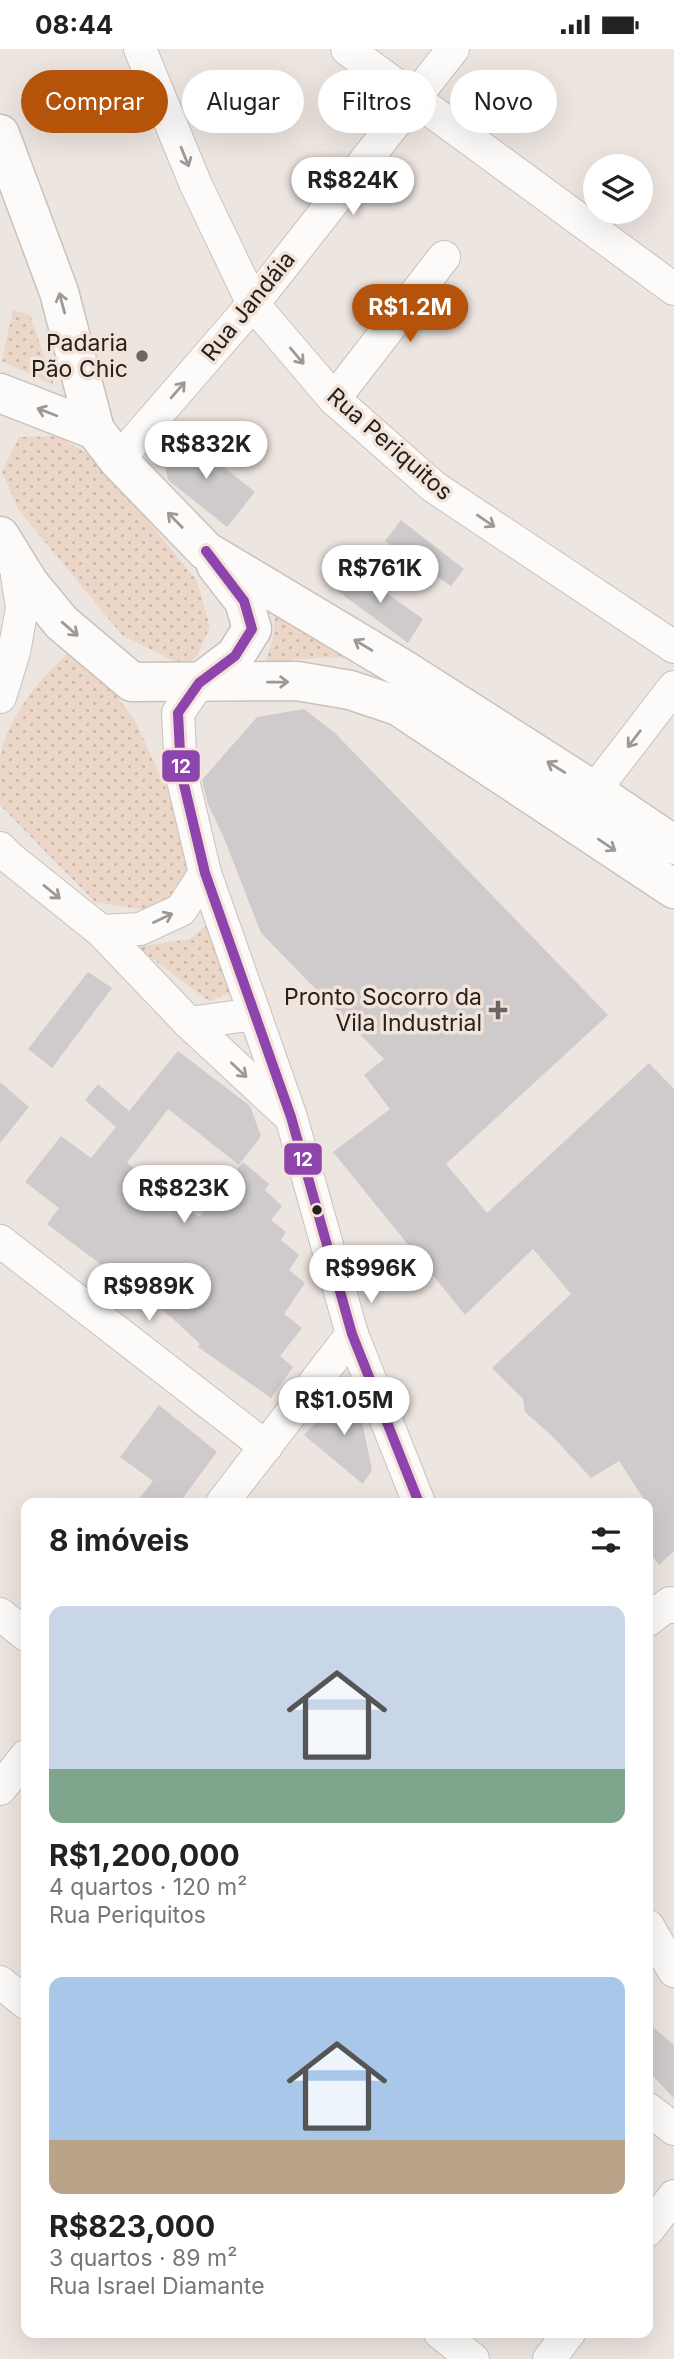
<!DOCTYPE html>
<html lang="pt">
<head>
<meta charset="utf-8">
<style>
	:root { --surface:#fff; --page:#f2f2f2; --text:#222; --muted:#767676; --accent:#b45309 }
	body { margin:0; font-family:Inter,sans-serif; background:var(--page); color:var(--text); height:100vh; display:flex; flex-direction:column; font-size:26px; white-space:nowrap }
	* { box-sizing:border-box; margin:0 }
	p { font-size:23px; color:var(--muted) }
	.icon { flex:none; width:38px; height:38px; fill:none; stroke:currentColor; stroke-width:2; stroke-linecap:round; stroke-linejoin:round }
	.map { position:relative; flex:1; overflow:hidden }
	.sheet { position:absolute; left:21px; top:1449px; width:632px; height:840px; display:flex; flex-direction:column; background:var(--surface); border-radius:14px; box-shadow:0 7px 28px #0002 }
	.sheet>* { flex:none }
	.banner { position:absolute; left:21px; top:21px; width:634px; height:63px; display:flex; gap:14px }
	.tools { position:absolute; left:583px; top:105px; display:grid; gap:14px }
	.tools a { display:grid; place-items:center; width:70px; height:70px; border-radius:50%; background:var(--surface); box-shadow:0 7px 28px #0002; font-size:35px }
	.price { position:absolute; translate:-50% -60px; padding:0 16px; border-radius:24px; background:#fff; color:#222; font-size:23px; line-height:46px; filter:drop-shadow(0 2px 4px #0008) }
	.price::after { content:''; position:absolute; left:50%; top:42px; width:21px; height:16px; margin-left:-10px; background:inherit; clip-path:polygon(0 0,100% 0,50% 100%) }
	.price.active { background:var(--accent); color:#fff }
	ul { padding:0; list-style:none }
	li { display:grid; align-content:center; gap:14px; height:371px; padding:0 28px }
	li span { display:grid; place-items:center; height:217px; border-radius:14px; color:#555 }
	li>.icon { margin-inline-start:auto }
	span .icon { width:126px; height:126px; fill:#fffc; stroke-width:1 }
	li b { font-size:30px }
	h2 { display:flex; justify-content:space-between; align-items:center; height:84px; padding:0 28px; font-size:30px }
	.pill { padding:0 24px; border-radius:32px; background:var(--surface); box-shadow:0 7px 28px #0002; font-size:24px; line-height:63px }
	.pill.active { background:var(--accent); color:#fff }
	.status { display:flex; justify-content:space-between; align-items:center; height:49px; padding:0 35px; background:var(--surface); direction:ltr }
	.status svg { height:19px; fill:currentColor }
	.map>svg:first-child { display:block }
	.green { fill:url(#green-dots) }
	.building { fill:#cfcbcc }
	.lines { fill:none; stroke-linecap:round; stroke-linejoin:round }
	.minor-casing { stroke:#c8c2bd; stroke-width:34 }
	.major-casing { stroke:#c8c2bd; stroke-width:41 }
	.minor { stroke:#fcfbfa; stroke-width:32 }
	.major { stroke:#fcfbfa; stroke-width:38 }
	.bus-1-casing { stroke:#f3e4da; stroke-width:16 }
	.bus-1 { stroke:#8e44ad; stroke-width:10 }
	.oneway { stroke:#9c9997 }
	.poi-dot { fill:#6c6661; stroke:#f3e4da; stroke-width:2.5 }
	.bus-dot { fill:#26211d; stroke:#f3e4da; stroke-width:2.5 }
	.labels { text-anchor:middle; stroke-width:7; stroke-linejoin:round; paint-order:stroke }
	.street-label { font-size:23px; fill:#26211d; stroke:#f3e4da }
	.poi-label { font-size:23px; fill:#26211d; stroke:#f3e4da; text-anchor:end }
	.line-badge { stroke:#f3e4da; stroke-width:2.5 }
	.badge-label { font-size:19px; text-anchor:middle; font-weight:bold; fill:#fff }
</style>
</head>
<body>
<div class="status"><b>08:44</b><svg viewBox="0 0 49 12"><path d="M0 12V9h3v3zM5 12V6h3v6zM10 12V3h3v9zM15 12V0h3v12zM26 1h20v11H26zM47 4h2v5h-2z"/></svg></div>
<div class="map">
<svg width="674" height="2310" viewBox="0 0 674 2310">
	<defs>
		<pattern id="green-dots" width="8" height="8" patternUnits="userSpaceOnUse" patternTransform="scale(1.75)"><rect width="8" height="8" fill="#ebd6c8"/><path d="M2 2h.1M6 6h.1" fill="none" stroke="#c9b7ab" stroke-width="1.8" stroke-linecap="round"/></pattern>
	</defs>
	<rect width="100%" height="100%" fill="#ede5e0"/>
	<g class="green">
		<polygon points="13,261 30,266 54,336 2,312"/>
		<polygon points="58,387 99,412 197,532 210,578 197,607 184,617 122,586 18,460 2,423 19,388"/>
		<path d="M274 557 360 608 296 610 263 618C273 595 276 582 274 557Z"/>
		<path d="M69 604 98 623 134 670 169 745 195 816 158 863 95 853 0 756C0 740 0 722 0 707 7 670 41 627 69 604Z"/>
		<polygon points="217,867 243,939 209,952 137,898 190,890"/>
	</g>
	<g class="building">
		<polygon points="181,384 255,443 227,478 168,431 163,408"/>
		<polygon points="401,471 464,520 451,537 385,492"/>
		<polygon points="351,519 423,570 408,594 335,540"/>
		<polygon points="304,660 335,684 608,966 446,1115 487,1164 649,1014 674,1040 674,1502 659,1516 648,1502 648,1475 653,1464 619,1412 591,1429 552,1387 525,1363 523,1350 492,1319 571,1245 533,1200 465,1266 333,1103 390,1060 364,1026 384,1010 261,884 224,789 208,755 202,731 257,668"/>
		<polygon points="88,923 112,939 52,1019 28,1000"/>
		<polygon points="178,1002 250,1057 261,1087 239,1116 168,1060 127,1114 199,1168 243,1113 269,1135 265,1141 282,1157 271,1171 286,1183 281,1191 299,1206 289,1221 305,1234 284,1265 302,1279 280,1307 293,1318 271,1349 198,1298 200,1295 171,1268 47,1175 59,1159 25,1133 61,1087 91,1109 116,1078 85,1051 98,1035 129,1062"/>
		<polygon points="0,1033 29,1058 0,1094"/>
		<polygon points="342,1346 357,1349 372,1421 363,1435 304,1386"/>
		<polygon points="159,1356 217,1403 179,1454 136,1454 153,1432 120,1408"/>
		<polygon points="648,1974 674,1996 674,2049 648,2022"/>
	</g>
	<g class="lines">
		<g class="minor-casing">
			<g id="minor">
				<polyline points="140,0 196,136 253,255 334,350 434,438 674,598"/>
				<polyline points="347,0 674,240"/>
				<polyline points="334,350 444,208"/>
				<polyline points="118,411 253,255 453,0"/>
				<polyline points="199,634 178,664 181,723 205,824 291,1068 352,1285 419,1454"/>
				<polyline points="0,648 14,603 22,559 15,513"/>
				<polyline points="594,742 674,638"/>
				<polyline points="0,799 10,809 101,882 189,974 287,1065"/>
				<polyline points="101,882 140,880 181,861 205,824"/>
				<polyline points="189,974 255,965"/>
				<polyline points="0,1192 266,1398"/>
				<polyline points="222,1454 352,1285"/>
				<polyline points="0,1565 26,1586"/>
				<polyline points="648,1571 670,1554 674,1558"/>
				<polyline points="0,1740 26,1707"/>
				<polyline points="648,1877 674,1922"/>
				<polyline points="0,1933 26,1954"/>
				<polyline points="648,2060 674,2080"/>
				<polyline points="648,2181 674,2147"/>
				<polyline points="440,2284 473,2310"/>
				<polyline points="549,2310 569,2284"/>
			</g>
		</g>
		<g class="major-casing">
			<g id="major">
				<polyline points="0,85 59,243 95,381 118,411 206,502 403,620 594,742 674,796"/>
				<polyline points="0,344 95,381"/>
				<polyline points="0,487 29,534 62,574 132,633 297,632 350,641 398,657 674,840"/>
				<polyline points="199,634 235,607 252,580 244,552 216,516"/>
			</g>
		</g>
		<use href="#minor" class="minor"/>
		<use href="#major" class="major"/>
		<g class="bus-1-casing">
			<polyline id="bus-1" points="206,502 244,552 252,580 235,607 199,634 178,664 181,723 205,824 291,1068 352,1285 419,1454"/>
		</g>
		<use href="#bus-1" class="bus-1"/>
	</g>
	<defs><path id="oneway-shaft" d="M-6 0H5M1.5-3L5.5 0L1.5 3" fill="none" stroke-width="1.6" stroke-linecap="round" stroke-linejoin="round" transform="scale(1.75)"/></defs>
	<g class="oneway">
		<use href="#oneway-shaft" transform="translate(185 108) rotate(68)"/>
		<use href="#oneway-shaft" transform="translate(62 254) rotate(-105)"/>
		<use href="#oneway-shaft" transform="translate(297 307) rotate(50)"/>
		<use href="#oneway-shaft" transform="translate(178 341) rotate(-49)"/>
		<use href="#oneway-shaft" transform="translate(47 363) rotate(-159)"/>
		<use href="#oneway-shaft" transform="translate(175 471) rotate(-134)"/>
		<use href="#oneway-shaft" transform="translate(486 472) rotate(34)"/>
		<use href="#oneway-shaft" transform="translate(70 580) rotate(41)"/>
		<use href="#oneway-shaft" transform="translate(363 596) rotate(-149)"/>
		<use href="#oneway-shaft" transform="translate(278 633) rotate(-1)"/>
		<use href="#oneway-shaft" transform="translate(634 690) rotate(127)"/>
		<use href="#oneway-shaft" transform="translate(556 718) rotate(-148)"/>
		<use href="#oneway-shaft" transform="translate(607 796) rotate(34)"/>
		<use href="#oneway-shaft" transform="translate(52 843) rotate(39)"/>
		<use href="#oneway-shaft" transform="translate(163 869) rotate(-25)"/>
		<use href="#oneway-shaft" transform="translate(239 1021) rotate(43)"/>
	</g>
	<g class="poi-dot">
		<circle cx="142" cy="307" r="7"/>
		<path d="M494.5 950.5h7v7h7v7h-7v7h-7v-7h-7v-7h7z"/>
	</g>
	<circle class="bus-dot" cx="317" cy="1161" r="6"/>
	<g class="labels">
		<g class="street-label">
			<text transform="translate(248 257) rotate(-51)" y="8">Rua Jandáia</text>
			<text transform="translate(390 395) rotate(41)" y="8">Rua Periquitos</text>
		</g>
		<g class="poi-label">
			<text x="128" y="302">Padaria<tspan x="128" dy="26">Pão Chic</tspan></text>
			<text x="482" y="956">Pronto Socorro da<tspan x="482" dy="26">Vila Industrial</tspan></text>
		</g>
	</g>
	<g class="line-badge">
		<rect x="161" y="700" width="40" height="34" rx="7" fill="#8e44ad"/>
		<rect x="283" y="1093" width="40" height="34" rx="7" fill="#8e44ad"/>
	</g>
	<g class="badge-label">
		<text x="181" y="724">12</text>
		<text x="303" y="1117">12</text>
	</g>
</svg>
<div class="tools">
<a><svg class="icon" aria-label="layers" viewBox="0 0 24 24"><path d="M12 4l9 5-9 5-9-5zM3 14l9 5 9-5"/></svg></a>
</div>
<b class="price" style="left:353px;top:168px">R$824K</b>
<b class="price active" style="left:410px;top:295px">R$1.2M</b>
<b class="price" style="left:206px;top:432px">R$832K</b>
<b class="price" style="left:380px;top:556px">R$761K</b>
<b class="price" style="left:184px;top:1176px">R$823K</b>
<b class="price" style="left:371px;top:1256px">R$996K</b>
<b class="price" style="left:149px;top:1274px">R$989K</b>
<b class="price" style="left:344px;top:1388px">R$1.05M</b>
<div class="banner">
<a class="pill active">Comprar</a>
<a class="pill">Alugar</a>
<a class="pill">Filtros</a>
<a class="pill">Novo</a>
</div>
<section class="sheet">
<h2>8 imóveis<svg class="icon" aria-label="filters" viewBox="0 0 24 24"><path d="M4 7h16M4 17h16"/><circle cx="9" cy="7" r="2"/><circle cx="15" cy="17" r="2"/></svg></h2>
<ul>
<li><span style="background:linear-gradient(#c9d6e8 75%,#7fa58c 0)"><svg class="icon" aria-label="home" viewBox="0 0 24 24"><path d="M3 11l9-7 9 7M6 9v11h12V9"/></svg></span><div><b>R$1,200,000</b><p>4 quartos · 120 m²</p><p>Rua Periquitos</p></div></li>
<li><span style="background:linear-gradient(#a9c7e8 75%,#b9a48a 0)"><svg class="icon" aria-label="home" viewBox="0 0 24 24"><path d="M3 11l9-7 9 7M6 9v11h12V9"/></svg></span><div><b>R$823,000</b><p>3 quartos · 89 m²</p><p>Rua Israel Diamante</p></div></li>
</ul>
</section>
</div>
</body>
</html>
